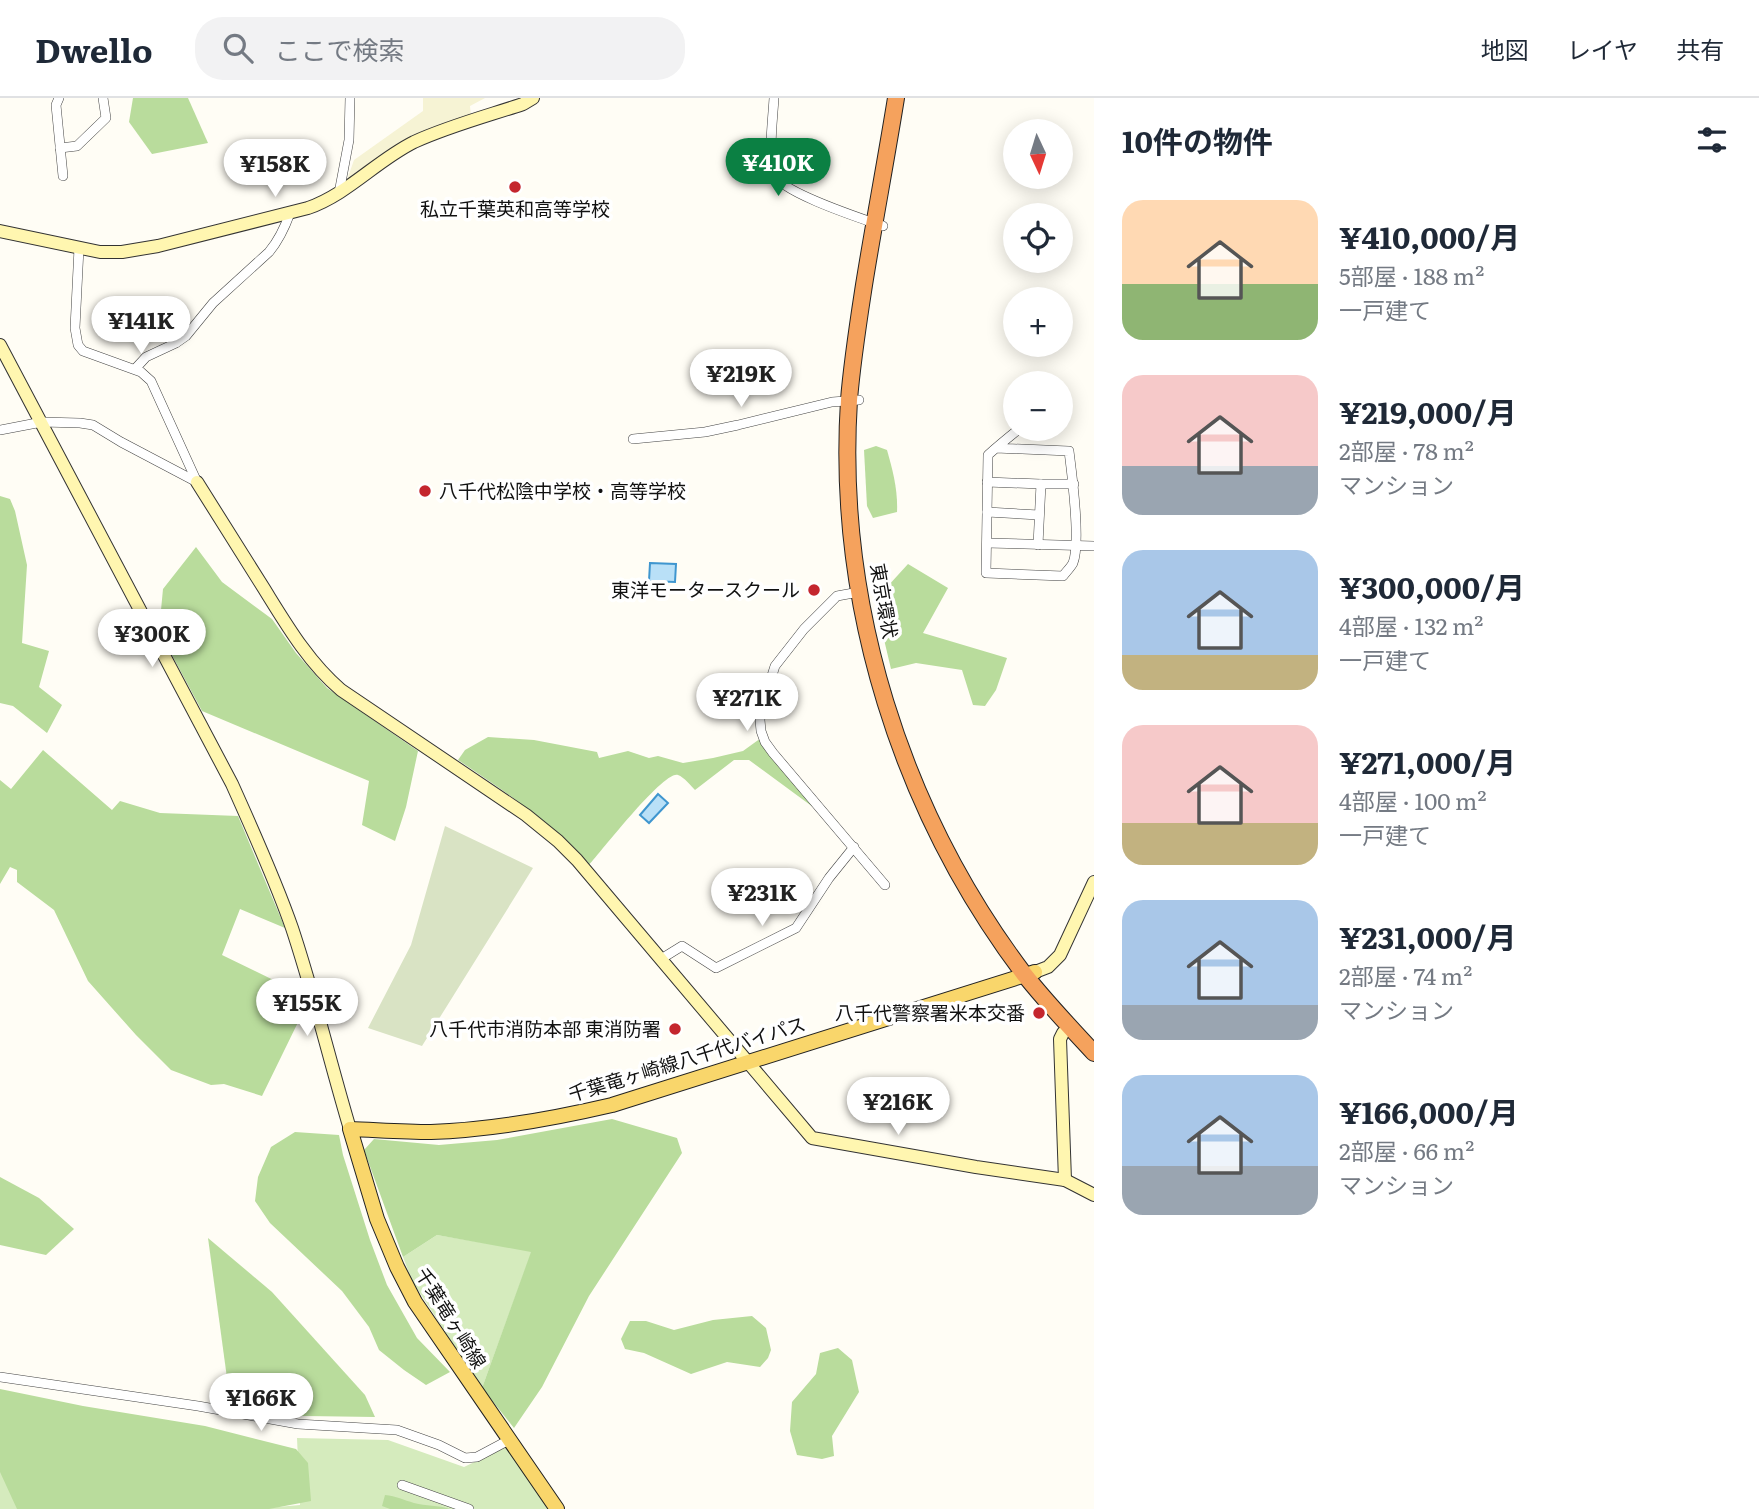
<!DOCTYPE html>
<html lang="ja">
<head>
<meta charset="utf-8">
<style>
	:root { --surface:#fff; --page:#f2f2f3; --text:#1f2937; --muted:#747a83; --line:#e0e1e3; --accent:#0b8043 }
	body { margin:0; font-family:Literata,"Noto Sans JP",serif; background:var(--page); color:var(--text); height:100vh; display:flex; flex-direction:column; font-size:26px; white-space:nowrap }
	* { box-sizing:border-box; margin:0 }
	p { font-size:23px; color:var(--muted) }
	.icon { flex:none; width:38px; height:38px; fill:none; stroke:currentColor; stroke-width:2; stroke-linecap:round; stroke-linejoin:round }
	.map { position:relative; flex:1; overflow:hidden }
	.panel { display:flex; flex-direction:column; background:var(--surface); width:665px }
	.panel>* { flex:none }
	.needle { width:46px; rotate:176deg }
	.buttons { position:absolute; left:1003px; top:21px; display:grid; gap:14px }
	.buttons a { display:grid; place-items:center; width:70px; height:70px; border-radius:50%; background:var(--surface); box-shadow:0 4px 18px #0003; font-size:35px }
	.price { position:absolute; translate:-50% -60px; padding:0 16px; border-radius:24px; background:#fff; color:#222; font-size:23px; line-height:46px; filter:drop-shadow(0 2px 4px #0008) }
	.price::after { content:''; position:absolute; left:50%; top:42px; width:21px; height:16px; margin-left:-10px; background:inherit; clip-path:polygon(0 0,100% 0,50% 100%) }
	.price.selected { background:var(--accent); color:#fff }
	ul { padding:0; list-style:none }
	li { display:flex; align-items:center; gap:21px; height:175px; padding:0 28px }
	li span { display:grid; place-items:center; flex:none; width:196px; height:140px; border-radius:21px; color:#555 }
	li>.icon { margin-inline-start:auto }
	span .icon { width:84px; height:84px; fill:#fffc; stroke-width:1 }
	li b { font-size:30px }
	h2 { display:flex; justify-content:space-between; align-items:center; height:84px; padding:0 28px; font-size:30px }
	header { display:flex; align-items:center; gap:42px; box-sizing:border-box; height:98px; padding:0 35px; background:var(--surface); border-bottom:2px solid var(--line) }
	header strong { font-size:33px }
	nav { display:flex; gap:38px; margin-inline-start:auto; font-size:24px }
	.search { width:490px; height:63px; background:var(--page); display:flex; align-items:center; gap:18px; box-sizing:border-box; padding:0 24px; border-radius:28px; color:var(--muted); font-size:26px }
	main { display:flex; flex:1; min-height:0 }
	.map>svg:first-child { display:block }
	.farmland { fill:#f6f3d4 }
	.green { fill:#d5ebbd }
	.forest { fill:#b9dc9c }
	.cemetery { fill:#d9e3c4 }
	.water { fill:#b9e0f7; stroke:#3f96cf; stroke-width:2 }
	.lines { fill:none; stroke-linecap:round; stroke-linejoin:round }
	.street-casing { stroke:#444; stroke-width:10 }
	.secondary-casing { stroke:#333; stroke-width:14 }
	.primary-casing { stroke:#222; stroke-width:16 }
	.highway-casing { stroke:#222; stroke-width:18 }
	.street { stroke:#fff; stroke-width:9 }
	.secondary { stroke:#fff6b0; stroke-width:12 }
	.primary { stroke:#f9d66b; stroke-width:14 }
	.highway { stroke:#f5a25d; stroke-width:16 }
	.poi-dot { fill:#c4262e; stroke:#fff; stroke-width:2.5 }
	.labels { text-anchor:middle; stroke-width:7; stroke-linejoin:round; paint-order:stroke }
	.poi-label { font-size:19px; fill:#111; stroke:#fff; text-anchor:end }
	.street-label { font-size:19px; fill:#111; stroke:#fff }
</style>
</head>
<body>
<header>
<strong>Dwello</strong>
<div class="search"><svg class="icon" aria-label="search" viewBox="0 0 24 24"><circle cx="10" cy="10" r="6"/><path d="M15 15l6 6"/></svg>ここで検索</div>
<nav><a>地図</a><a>レイヤ</a><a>共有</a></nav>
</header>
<main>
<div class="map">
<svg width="1094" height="1411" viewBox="0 0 1094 1411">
	<rect width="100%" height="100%" fill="#fffdf5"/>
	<polygon class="farmland" points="423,0 485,0 470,8 471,19 400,45 347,82 354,62 423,13"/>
	<g class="green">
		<polygon points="437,1137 532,1153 482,1290 412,1183 403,1159"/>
		<polygon points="0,1336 33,1411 0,1411"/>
		<polygon points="297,1340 388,1342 464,1369 506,1349 548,1411 255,1411 300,1407"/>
	</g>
	<g class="forest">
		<polygon points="133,0 188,0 208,45 152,56 129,24"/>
		<path d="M876 348 887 352C893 373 898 393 897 414L873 420 867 408 864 352Z"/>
		<polygon points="0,398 10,401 15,413 27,467 22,545 49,553 39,589 62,607 47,635 13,608 0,605"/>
		<polygon points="196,449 222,484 272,521 296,555 327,590 418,653 406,709 395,743 362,727 369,683 202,613 159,533 163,491"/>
		<polygon points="908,466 948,490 923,535 1007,560 996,592 985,608 973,607 962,572 916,565 891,571 878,516 877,500"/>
		<path d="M488 639 534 642 597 654 599 660 628 653 649 660 658 658 683 665 713 660 743 653 761 640 817 712 749 662H734L695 692C691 688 684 679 678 677 664 672 601 754 589 767 549 723 507 695 458 662L465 652Z"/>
		<polygon points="43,652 112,712 120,703 160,715 238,718 285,830 240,811 222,857 300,895 304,912 262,998 224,986 211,987 171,972 136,937 88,883 54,812 17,784 17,772 10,769 0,786 0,682 11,691"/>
		<polygon points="612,1021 677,1040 682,1055 589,1198 542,1289 514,1330 482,1290 531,1154 437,1137 403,1159 364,1052 374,1041 439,1047 497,1042"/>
		<polygon points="295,1034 339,1037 343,1057 370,1142 387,1187 417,1240 450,1274 426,1287 404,1272 379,1252 369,1229 342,1193 270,1125 255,1103 258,1079 271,1049"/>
		<polygon points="0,1079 39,1100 74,1131 46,1157 0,1147"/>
		<polygon points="208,1140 272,1194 365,1297 375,1319 244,1317 227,1280"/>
		<polygon points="752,1218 766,1230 771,1252 768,1260 760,1269 727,1264 691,1276 644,1255 625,1251 621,1241 630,1223 646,1223 674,1232 713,1222"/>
		<polygon points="838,1250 852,1262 859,1294 832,1338 834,1358 822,1361 797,1357 790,1333 792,1304 816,1276 820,1255"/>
		<polygon points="0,1291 83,1308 205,1328 296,1351 308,1365 311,1403 269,1411 17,1411 0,1374"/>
		<path d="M385 1397C396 1398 404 1402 414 1405 426 1408 438 1407 450 1411H390L382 1408Z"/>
	</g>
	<polygon class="cemetery" points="445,728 533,770 422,948 368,930 411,847"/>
	<g class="water">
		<polygon points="650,465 676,466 675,484 649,483"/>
		<polygon points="658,696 668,705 649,725 640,717"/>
	</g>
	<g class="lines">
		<g class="street-casing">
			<g id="street">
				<polyline points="59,0 56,7 63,78"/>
				<path d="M774 0C773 18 768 59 773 75 779 94 863 121 883 128"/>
				<polyline points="60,50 77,48 106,20 103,0"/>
				<polyline points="339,95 349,42 350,0"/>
				<polyline points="79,150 75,230 78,247 83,253 141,274 151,283 197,384"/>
				<path d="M135 271 146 259 176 245 186 238 213 205 269 154C279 142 285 129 290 115"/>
				<polyline points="0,332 42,324 80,325 93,327 121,344 195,383"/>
				<polyline points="633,341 705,334 738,327 832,304 859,302"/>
				<path d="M996 350 1069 353C1072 377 1081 444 1073 465 1071 469 1066 474 1063 478L986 475 988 357C998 348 1009 339 1019 331"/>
				<polyline points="987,384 1041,386"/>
				<polyline points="987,414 1039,417"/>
				<polyline points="987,445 1094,448"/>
				<polyline points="1038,447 1041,386 1074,386"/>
				<polyline points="859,494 837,498 804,531 775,568 761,612 760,622 761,633 765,644 773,655 885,787"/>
				<polyline points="661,861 682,848 716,870 796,830 829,780 854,749"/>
				<polyline points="0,1279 198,1308 298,1326 397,1332 439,1347 465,1360 477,1359 509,1342"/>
				<polyline points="402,1387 469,1411"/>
			</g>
		</g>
		<g class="secondary-casing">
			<g id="secondary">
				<path d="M0 133 100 154H122L158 148 308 110C348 96 376 63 414 44 449 28 487 18 523 6L533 0"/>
				<path d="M0 247 232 686C253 733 275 781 292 830 314 896 330 964 350 1031"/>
				<path d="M197 384C219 419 241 454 263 489 286 526 308 564 341 592L526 717 558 743 577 762 812 1040 976 1069 1065 1082 1094 1097"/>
				<polyline points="1035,874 1048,869 1060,857 1094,784"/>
				<polyline points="1065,1082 1060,941 1063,935 1069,929"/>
			</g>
		</g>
		<g class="primary-casing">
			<path id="primary" d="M557 1411 415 1204 397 1169 377 1121 350 1031C377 1032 404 1034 431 1034 492 1032 552 1021 612 1007L1035 874"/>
		</g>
		<g class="highway-casing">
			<path id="highway" d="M896 0C886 62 874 125 864 187 858 226 852 264 849 302 836 506 901 713 1024 876 1046 904 1070 929 1094 955"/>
		</g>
		<use href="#street" class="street"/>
		<use href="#secondary" class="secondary"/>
		<use href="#primary" class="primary"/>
		<use href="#highway" class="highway"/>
	</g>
	<g class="poi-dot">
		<circle cx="515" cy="89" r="7"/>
		<circle cx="425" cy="393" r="7"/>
		<circle cx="814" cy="492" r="7"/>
		<circle cx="1039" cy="915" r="7"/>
		<circle cx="675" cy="931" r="7"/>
	</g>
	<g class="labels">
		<g class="poi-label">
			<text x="515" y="118" text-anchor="middle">私立千葉英和高等学校</text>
			<text x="439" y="400" text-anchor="start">八千代松陰中学校・高等学校</text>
			<text x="800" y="499">東洋モータースクール</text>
			<text x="1025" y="922">八千代警察署米本交番</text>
			<text x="661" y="938">八千代市消防本部 東消防署</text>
		</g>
		<g class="street-label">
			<text transform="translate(884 503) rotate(80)" y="7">東京環状</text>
			<text transform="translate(687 961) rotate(-17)" y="7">千葉竜ヶ崎線八千代バイパス</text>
			<text transform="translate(451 1220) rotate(58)" y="7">千葉竜ヶ崎線</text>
		</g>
	</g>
</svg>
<div class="buttons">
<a><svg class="needle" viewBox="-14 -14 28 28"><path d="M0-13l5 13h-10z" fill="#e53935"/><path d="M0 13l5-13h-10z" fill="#747a83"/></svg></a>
<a><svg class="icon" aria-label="locate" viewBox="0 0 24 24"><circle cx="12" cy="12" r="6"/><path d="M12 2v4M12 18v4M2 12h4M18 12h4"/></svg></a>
<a>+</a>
<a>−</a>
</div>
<b class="price selected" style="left:778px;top:100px">¥410K</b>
<b class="price" style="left:275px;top:101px">¥158K</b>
<b class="price" style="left:141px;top:258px">¥141K</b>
<b class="price" style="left:741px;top:311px">¥219K</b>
<b class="price" style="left:152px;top:571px">¥300K</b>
<b class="price" style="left:747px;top:635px">¥271K</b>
<b class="price" style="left:762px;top:830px">¥231K</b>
<b class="price" style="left:307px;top:940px">¥155K</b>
<b class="price" style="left:898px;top:1039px">¥216K</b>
<b class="price" style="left:261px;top:1335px">¥166K</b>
</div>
<section class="panel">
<h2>10件の物件<svg class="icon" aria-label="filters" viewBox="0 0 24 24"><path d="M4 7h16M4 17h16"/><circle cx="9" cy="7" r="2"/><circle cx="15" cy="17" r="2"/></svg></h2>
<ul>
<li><span style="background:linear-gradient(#ffd9b3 60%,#8fb573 0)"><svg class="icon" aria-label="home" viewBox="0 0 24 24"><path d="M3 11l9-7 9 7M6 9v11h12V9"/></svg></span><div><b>¥410,000/月</b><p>5部屋 · 188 m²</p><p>一戸建て</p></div></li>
<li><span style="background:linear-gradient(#f6c9c9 65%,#9aa5b1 0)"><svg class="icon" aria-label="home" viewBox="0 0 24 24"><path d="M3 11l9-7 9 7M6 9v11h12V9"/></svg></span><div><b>¥219,000/月</b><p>2部屋 · 78 m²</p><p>マンション</p></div></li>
<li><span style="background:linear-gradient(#a9c7e8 75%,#c2b280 0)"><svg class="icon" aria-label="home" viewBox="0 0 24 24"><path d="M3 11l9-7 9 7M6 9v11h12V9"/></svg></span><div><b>¥300,000/月</b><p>4部屋 · 132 m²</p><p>一戸建て</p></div></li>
<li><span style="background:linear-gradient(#f6c9c9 70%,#c2b280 0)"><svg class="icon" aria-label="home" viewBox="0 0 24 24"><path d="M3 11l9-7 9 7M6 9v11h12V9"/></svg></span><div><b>¥271,000/月</b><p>4部屋 · 100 m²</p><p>一戸建て</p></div></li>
<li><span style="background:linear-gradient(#a9c7e8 75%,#9aa5b1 0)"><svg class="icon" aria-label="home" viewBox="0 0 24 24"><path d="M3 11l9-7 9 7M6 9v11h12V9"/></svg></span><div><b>¥231,000/月</b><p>2部屋 · 74 m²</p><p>マンション</p></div></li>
<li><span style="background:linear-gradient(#a9c7e8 65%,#9aa5b1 0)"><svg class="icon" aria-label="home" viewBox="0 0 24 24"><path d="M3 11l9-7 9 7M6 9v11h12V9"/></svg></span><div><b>¥166,000/月</b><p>2部屋 · 66 m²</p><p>マンション</p></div></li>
</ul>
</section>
</main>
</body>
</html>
